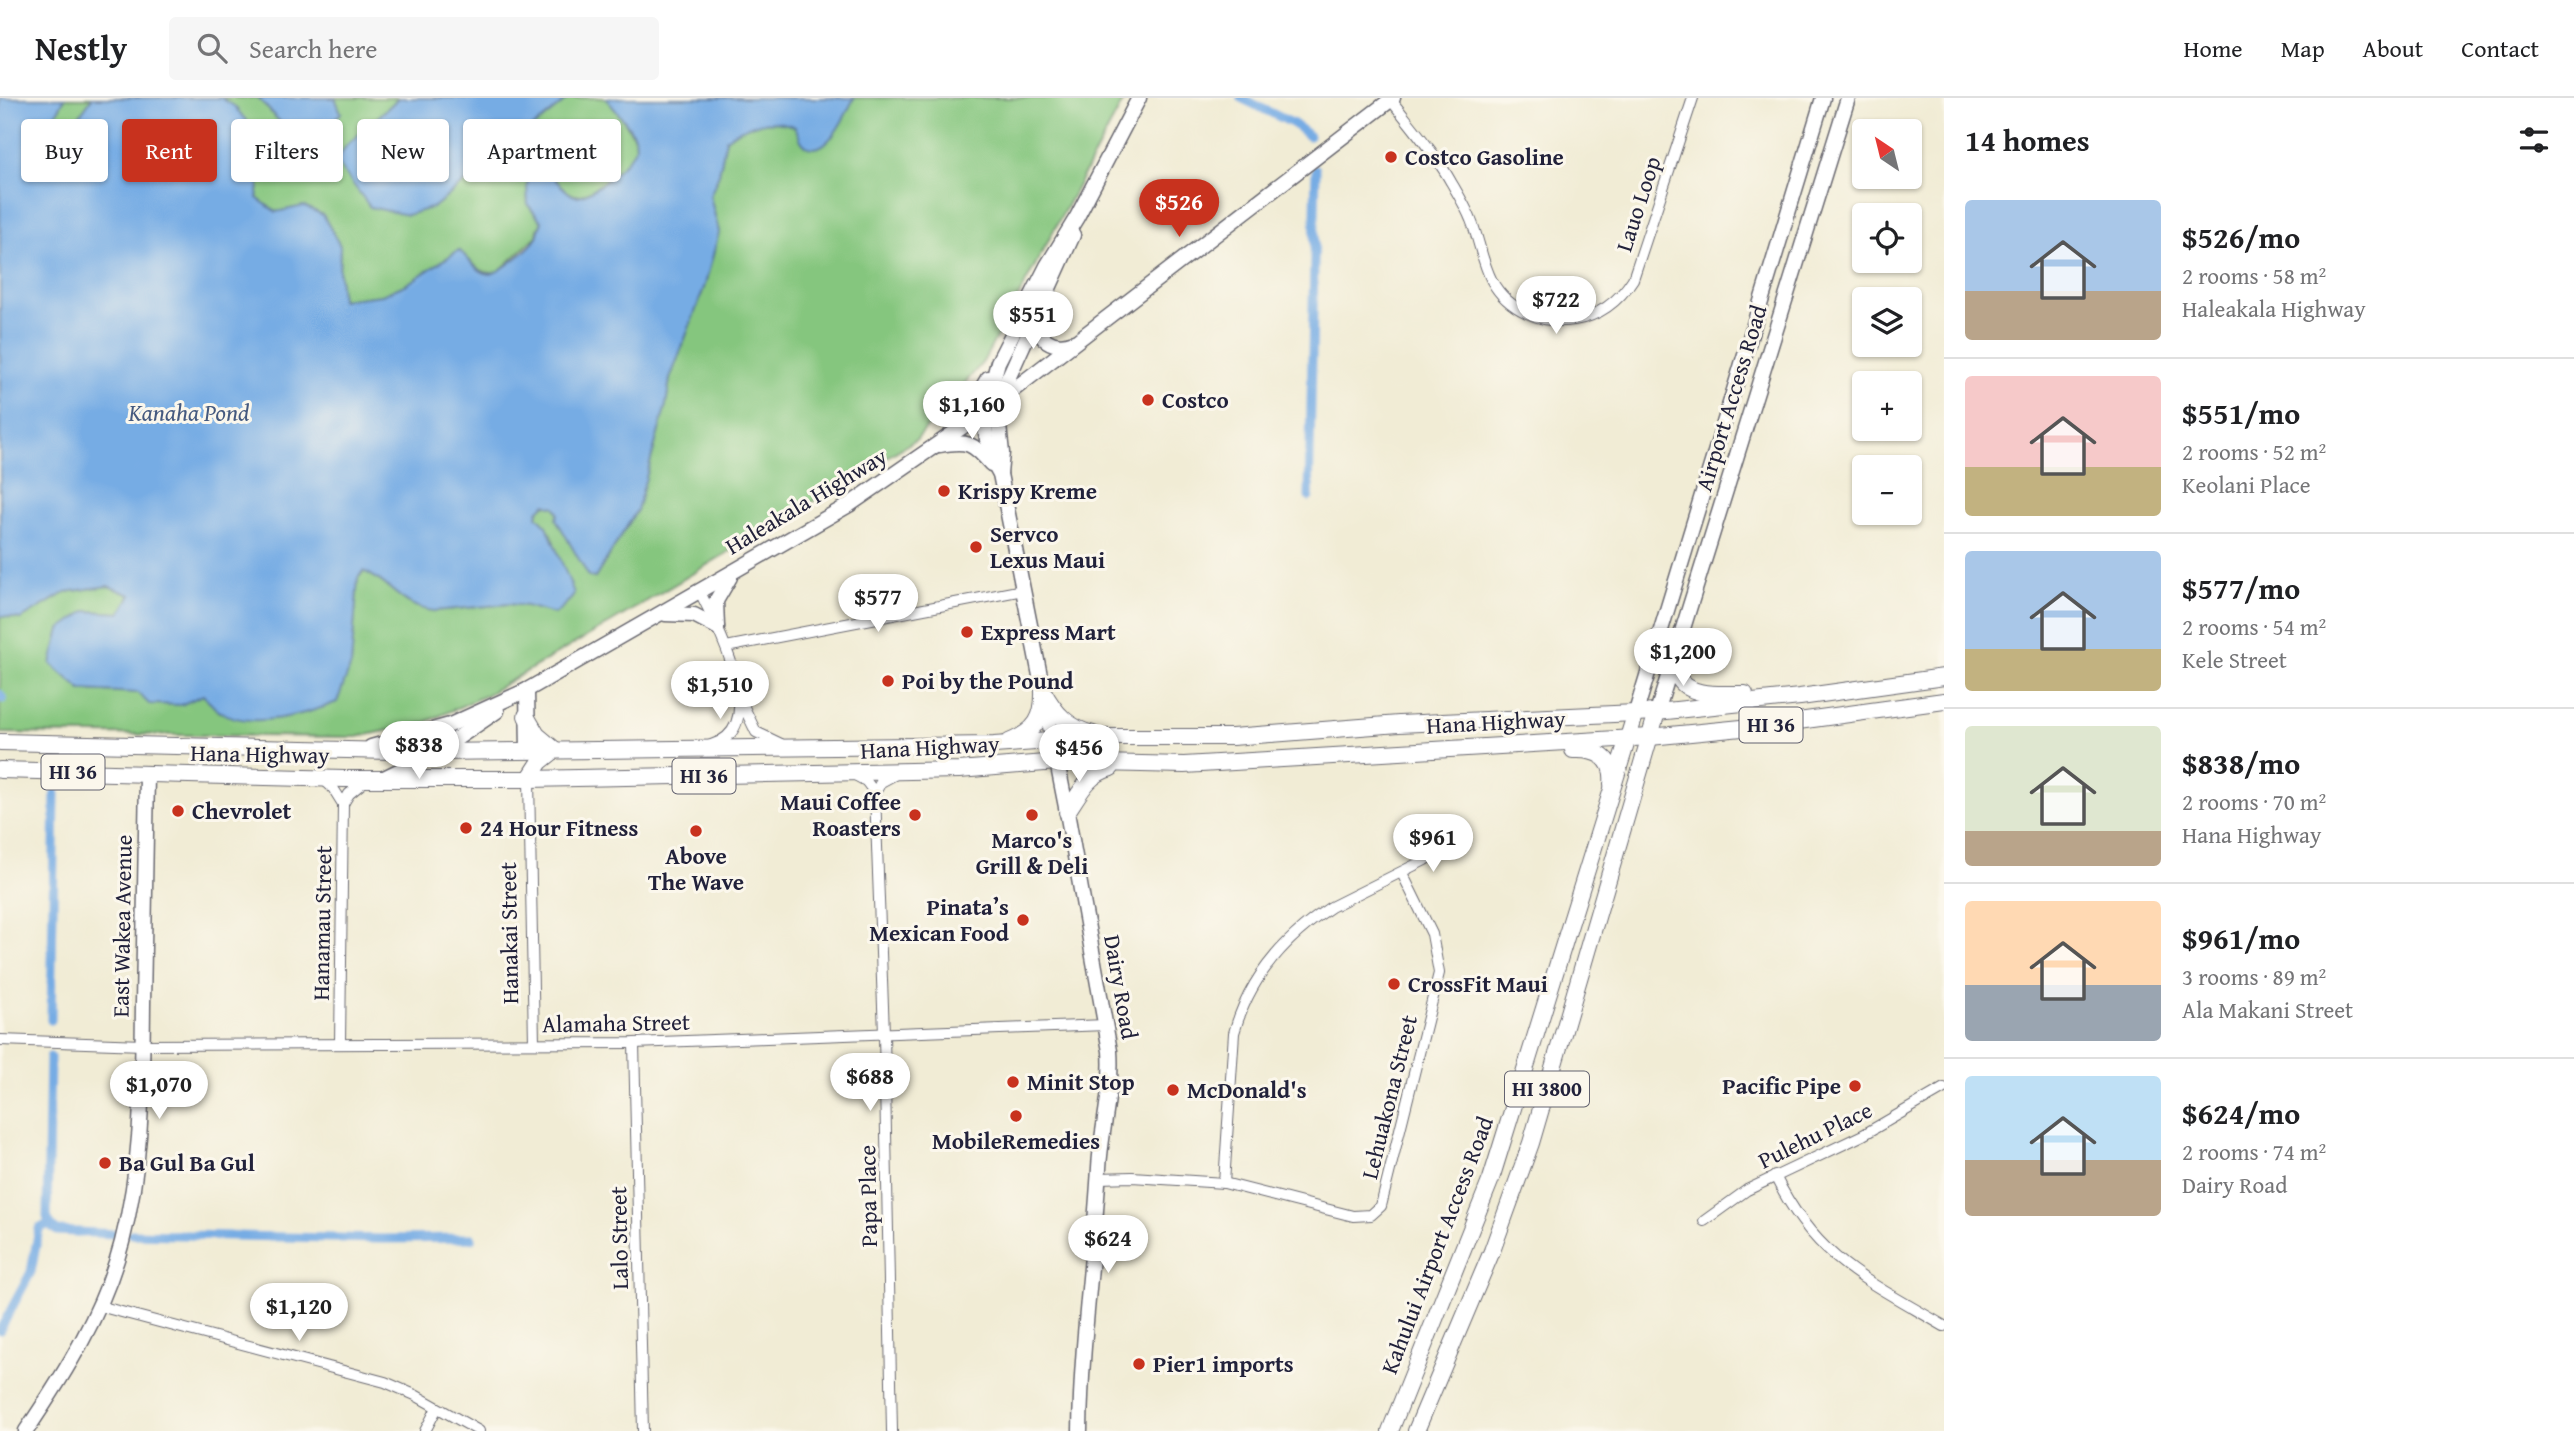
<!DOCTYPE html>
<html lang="en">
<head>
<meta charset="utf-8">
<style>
	:root { --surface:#fff; --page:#f6f6f6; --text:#202124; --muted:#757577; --line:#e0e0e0; --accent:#c8321e }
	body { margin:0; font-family:"Gentium Book Plus",serif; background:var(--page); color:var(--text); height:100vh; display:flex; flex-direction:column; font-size:26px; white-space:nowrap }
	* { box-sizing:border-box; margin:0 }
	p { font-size:23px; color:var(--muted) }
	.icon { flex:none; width:38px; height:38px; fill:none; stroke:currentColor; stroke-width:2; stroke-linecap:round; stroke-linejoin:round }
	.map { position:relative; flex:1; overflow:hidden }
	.drawer { display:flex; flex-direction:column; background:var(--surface); width:630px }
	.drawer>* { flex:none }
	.guide { position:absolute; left:21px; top:21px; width:665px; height:63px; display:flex; gap:14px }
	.needle { width:46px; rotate:325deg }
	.buttons { position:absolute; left:1852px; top:21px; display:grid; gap:14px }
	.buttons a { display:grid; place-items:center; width:70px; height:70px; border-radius:7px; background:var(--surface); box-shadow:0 2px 5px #0004; font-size:35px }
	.price { position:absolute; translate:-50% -60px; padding:0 16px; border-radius:24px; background:#fff; color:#222; font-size:23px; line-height:46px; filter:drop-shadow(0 2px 4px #0008) }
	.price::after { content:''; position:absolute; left:50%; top:42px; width:21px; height:16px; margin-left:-10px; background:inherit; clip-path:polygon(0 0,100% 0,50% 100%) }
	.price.active { background:var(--accent); color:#fff }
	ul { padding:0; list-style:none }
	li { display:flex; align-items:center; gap:21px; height:175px; padding:0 21px }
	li+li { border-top:2px solid var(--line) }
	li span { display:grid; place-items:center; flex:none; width:196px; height:140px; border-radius:7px; color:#555 }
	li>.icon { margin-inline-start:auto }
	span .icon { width:84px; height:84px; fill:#fffc; stroke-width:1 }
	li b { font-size:30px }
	h2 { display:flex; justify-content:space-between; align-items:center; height:84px; padding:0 21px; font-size:30px }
	.pill { padding:0 24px; border-radius:7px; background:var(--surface); box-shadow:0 2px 5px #0004; font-size:24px; line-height:63px }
	.pill.active { background:var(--accent); color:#fff }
	header { display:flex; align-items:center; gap:42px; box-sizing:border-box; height:98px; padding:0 35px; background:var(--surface); border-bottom:2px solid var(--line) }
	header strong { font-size:33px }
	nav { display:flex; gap:38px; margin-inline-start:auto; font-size:24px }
	.search { width:490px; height:63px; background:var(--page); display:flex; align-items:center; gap:18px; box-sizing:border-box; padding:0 24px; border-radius:7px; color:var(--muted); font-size:26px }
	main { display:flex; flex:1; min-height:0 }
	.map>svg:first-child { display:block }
	.green { fill:#85c67e; stroke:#54745c; stroke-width:2 }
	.water { fill:#76ace4; stroke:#4c6790; stroke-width:2 }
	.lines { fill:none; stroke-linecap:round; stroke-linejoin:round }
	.canal { stroke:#76ace4; stroke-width:9 }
	.street-casing { stroke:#6a6971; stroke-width:12 }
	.secondary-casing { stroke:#6a6971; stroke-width:17 }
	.primary-casing { stroke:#6a6971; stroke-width:18 }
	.street { stroke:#fff; stroke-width:10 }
	.secondary { stroke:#fff; stroke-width:14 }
	.primary { stroke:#fff; stroke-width:16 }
	.poi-dot { fill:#c8321e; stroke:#fbf7ec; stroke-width:2.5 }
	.labels { text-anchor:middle; stroke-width:6; stroke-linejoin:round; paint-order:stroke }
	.shield { fill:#fbf7ec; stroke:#636270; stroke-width:2 }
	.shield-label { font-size:21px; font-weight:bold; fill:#22223b }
	.poi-label { font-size:23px; font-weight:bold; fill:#22223b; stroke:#fbf7ec; text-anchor:start }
	.street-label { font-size:23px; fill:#22223b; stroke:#fbf7ec }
	.water-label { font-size:24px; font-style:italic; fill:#44597f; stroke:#fbf7ec }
</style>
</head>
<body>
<header>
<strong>Nestly</strong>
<div class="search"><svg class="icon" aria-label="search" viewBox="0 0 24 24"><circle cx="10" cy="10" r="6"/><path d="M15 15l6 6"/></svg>Search here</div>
<nav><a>Home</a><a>Map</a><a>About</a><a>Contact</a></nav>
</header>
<main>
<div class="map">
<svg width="1944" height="1333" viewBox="0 0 1944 1333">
	<rect width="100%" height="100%" fill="#fbf7ec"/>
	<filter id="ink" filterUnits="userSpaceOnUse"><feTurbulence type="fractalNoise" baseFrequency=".0143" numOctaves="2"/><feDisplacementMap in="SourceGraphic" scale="14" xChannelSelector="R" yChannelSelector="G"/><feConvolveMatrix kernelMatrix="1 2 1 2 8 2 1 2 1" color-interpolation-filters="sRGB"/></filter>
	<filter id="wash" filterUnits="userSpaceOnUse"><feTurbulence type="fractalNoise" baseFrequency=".00686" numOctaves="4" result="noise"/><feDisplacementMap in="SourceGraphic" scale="28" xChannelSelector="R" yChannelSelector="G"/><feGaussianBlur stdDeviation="1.57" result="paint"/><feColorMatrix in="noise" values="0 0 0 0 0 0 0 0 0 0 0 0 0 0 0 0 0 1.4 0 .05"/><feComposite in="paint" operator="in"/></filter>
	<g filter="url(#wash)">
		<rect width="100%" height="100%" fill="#f1ecd5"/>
		<g class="green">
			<polygon points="65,0 92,0 74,25 55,18"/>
			<path d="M221 0H258L293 38 317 23 328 28 341 15 335 0H399L347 47 336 63 434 109 569 0H606C614 11 635 34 636 47 636 60 589 101 575 97 563 95 551 75 543 67L529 81 527 87 528 107 542 124 538 131 537 138 498 174C481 179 471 163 459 152L407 186 382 197 341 202 339 175 340 148 323 117 304 108 276 114 257 100 266 45Z"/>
			<path d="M854 0H1125L983 264 917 341 612 524 486 597 424 625 357 639 0 635V518L21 521 66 494 108 488 132 497 120 515 86 513 80 592 203 597 220 614 351 567 358 480 364 473C391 485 400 509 434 513L509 506 526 508 555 516 572 500 552 439 547 428 537 418 538 413 545 406 555 409 595 480 637 412 666 307 670 281 705 187 719 134 710 98 719 76 726 41C743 26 774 19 795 29L800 38 832 39Z"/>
		</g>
		<g class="water">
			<path d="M0 0H65L55 18 74 25 92 0H221L234 8 266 46 257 100 276 114 304 108 323 117 340 148 339 175 341 202 382 197 407 186 459 152C467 159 478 175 489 176 498 177 533 148 537 139 539 134 539 130 542 124L528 107 527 87 529 81 543 67C549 74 566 96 575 98 589 101 636 60 636 46 635 31 615 13 606 0H854C847 14 828 60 806 48 799 44 799 35 795 29 774 19 743 26 726 41L719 76 710 98 719 134 705 187 670 281 666 307 637 412 595 480 589 479 556 421 558 415 555 409 545 406 538 413 537 418 547 428 574 495 572 500 555 516 526 508 509 506 434 513C400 509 391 484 363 473L358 480 351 567 337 604C308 616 248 633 219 613 213 609 208 602 203 597L181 607 149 606 138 595 81 592 51 566 60 531 86 513 120 515 131 497 108 488 66 494 21 521 0 518Z"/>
			<polygon points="258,0 335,0 341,15 327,28 317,23 293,38"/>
			<polygon points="399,0 569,0 434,109 407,117 370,109 336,63 347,47"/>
		</g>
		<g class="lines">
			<g class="canal">
				<polyline points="1241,0 1294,26 1309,38"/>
				<polyline points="1309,399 1316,71"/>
				<polyline points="0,596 3,601"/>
				<polyline points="51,922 55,695"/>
				<polyline points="50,959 47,1119 51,1128 57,1133 116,1136"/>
				<polyline points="131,1136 383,1141 472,1140"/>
				<polyline points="0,1232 31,1174 39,1131 50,1125"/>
			</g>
		</g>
	</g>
	<g filter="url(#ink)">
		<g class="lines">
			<g class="street-casing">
				<g id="street">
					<path d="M1391 2C1411 28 1435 55 1451 84 1458 96 1466 109 1471 122 1479 141 1482 164 1492 183 1507 211 1542 227 1574 222 1600 218 1619 203 1633 181L1693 0"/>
					<path d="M700 494C716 527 773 630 711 647"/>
					<polyline points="726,549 1023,492"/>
					<polyline points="741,603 756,634 781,646"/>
					<polyline points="853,676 866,683 875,695"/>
					<polyline points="322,680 333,690 343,706"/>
					<polyline points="529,681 534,945"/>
					<polyline points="0,942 143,947 634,945 1106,927"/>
					<polyline points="340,945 343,706 349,696 366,682"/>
					<polyline points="634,945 643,1333"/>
					<path d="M1775 1078C1816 1162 1868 1183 1944 1228"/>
					<polyline points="1099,1080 1132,1079 1224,1085 1353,1118 1371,1117 1381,1108 1439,875 1432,836 1402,775"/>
					<path d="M1224 1085 1234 935C1249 880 1284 840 1331 809L1449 750"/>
					<polyline points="1704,1123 1747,1092 1863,1037 1944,990"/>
					<polyline points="99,1208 385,1284 415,1297 479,1333"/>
					<polyline points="425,1333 437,1310"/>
					<polyline points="892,1333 884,935 875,695 881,684 894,677"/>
				</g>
			</g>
			<g class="secondary-casing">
				<g id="secondary">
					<path d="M1037 218C1035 241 1053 252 1074 244"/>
					<polyline points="956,326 973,305 988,280"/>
					<path d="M940 347C968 342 973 345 991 366"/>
					<polyline points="1000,376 1002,355 999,328 1006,285 1073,137"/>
					<polyline points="665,516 694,517 717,529"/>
					<polyline points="717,529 716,503 730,479"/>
					<polyline points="527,592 528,653"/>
					<polyline points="1636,614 1823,0"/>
					<polyline points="1657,614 1848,0"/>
					<polyline points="371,649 450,627 527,592 849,407 987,312 1393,0"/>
					<polyline points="384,680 437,654 497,613"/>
					<path d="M26 1333C66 1274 104 1213 122 1144 143 1063 142 989 143 906 144 830 146 753 147 677"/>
					<path d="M1080 1333C1081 1245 1094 1158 1099 1070 1101 1031 1113 993 1110 953L1067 714 1010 426 1000 376 990 358 985 330 988 301 998 264 1047 168 1077 119 1139 0"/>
				</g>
			</g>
			<g class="primary-casing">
				<g id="primary">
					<path d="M1675 557C1675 563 1675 573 1678 579 1690 601 1724 595 1745 596"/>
					<path d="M1043 593C1055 615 1068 630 1093 636"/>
					<polyline points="526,618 537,637 555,652"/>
					<polyline points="0,644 437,654 994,647 1105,639 1232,639 1399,626 1657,614 1800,599 1944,579"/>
					<path d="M1009 644C1036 633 1044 620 1043 592"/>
					<path d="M1573 652C1596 651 1615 659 1612 686"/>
					<polyline points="0,672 344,681 529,681 959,672 1057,664 1184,667 1650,639 1762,628 1944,603"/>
					<polyline points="529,681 540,664 555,652"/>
					<path d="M1067 714C1080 695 1088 676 1111 670"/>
					<polyline points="1390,1333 1491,1081 1636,614"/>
					<polyline points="1416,1333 1492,1153 1531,1045 1657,614"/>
				</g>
			</g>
			<use href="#street" class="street"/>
			<use href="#secondary" class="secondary"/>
			<use href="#primary" class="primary"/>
		</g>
	</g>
	<g class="poi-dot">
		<circle cx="1391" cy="59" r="7"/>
		<circle cx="1148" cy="302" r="7"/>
		<circle cx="944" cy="393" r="7"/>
		<circle cx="976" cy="449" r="7"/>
		<circle cx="967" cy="534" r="7"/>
		<circle cx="888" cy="583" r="7"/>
		<circle cx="178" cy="713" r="7"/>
		<circle cx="915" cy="717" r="7"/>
		<circle cx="1032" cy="717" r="7"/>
		<circle cx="466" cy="730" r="7"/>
		<circle cx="696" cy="733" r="7"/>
		<circle cx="1023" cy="822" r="7"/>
		<circle cx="1394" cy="886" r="7"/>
		<circle cx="1013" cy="984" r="7"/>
		<circle cx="1855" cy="988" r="7"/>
		<circle cx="1173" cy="992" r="7"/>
		<circle cx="1016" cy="1018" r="7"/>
		<circle cx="105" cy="1065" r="7"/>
		<circle cx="1139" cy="1266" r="7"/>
	</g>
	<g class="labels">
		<g class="shield">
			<rect x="1739.5" y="609.5" width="63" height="35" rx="5"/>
			<rect x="41.5" y="656.5" width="63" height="35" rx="5"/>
			<rect x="672.5" y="660.5" width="63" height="35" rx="5"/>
			<rect x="1505" y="973.5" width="84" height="35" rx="5"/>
		</g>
		<g class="shield-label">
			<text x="1771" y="634">HI 36</text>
			<text x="73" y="681">HI 36</text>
			<text x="704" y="685">HI 36</text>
			<text x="1547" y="998">HI 3800</text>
		</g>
		<g class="poi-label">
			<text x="1405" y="67">Costco Gasoline</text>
			<text x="1162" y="310">Costco</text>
			<text x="958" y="401">Krispy Kreme</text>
			<text x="990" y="444">Servco<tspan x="990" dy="26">Lexus Maui</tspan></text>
			<text x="981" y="542">Express Mart</text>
			<text x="902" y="591">Poi by the Pound</text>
			<text x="901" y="712" text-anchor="end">Maui Coffee<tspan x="901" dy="26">Roasters</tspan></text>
			<text x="192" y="721">Chevrolet</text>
			<text x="480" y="738">24 Hour Fitness</text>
			<text x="1032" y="750" text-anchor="middle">Marco's<tspan x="1032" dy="26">Grill &amp; Deli</tspan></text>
			<text x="696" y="766" text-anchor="middle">Above<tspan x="696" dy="26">The Wave</tspan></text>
			<text x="1009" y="817" text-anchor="end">Pinata’s<tspan x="1009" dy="26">Mexican Food</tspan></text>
			<text x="1408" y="894">CrossFit Maui</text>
			<text x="1027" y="992">Minit Stop</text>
			<text x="1841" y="996" text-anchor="end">Pacific Pipe</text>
			<text x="1187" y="1000">McDonald's</text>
			<text x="1016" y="1051" text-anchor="middle">MobileRemedies</text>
			<text x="119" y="1073">Ba Gul Ba Gul</text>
			<text x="1153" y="1274">Pier1 imports</text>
		</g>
		<g class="street-label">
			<text transform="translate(1638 106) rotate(-72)" y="8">Lauo Loop</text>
			<text transform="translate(1731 300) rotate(-73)" y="8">Airport Access Road</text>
			<text transform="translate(806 403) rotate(-31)" y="8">Haleakala Highway</text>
			<text transform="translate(1496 624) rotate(-3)" y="8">Hana Highway</text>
			<text transform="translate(930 649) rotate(-3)" y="8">Hana Highway</text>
			<text transform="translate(260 656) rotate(1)" y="8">Hana Highway</text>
			<text transform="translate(322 825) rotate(-89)" y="8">Hanamau Street</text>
			<text transform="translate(122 828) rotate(-89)" y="8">East Wakea Avenue</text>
			<text transform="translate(509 835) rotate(-91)" y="8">Hanakai Street</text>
			<text transform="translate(1121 889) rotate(80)" y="8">Dairy Road</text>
			<text transform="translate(616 925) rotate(-1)" y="8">Alamaha Street</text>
			<text transform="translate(1389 999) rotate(-76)" y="8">Lehuakona Street</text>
			<text transform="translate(1815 1037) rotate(-26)" y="8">Pulehu Place</text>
			<text transform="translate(868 1098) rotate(-91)" y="8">Papa Place</text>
			<text transform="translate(619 1140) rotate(-91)" y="8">Lalo Street</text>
			<text transform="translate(1437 1147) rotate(-69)" y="8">Kahului Airport Access Road</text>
		</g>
		<g class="water-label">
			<text x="189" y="323">Kanaha Pond</text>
		</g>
	</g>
</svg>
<div class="buttons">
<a><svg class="needle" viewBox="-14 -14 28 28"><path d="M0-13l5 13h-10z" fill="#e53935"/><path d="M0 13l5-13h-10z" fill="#757577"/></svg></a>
<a><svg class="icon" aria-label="locate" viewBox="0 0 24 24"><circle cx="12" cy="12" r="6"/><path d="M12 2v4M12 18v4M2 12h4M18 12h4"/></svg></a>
<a><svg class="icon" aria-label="layers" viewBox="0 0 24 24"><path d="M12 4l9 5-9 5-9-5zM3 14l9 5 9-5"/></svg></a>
<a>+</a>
<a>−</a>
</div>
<b class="price active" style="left:1179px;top:141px">$526</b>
<b class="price" style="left:1556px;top:238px">$722</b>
<b class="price" style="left:1033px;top:253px">$551</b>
<b class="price" style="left:972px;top:343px">$1,160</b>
<b class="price" style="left:878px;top:536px">$577</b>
<b class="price" style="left:1683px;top:590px">$1,200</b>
<b class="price" style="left:720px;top:623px">$1,510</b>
<b class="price" style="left:419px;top:683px">$838</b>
<b class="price" style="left:1079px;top:686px">$456</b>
<b class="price" style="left:1433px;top:776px">$961</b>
<b class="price" style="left:870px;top:1015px">$688</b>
<b class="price" style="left:159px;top:1023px">$1,070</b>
<b class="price" style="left:1108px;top:1177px">$624</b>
<b class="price" style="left:299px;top:1245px">$1,120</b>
<div class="guide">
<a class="pill">Buy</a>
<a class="pill active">Rent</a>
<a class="pill">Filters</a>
<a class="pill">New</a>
<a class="pill">Apartment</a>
</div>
</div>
<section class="drawer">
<h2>14 homes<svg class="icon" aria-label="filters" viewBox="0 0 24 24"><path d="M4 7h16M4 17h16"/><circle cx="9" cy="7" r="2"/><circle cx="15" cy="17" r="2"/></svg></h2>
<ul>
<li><span style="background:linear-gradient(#a9c7e8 65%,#b9a48a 0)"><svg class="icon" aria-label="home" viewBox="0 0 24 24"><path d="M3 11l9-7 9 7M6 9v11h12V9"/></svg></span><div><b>$526/mo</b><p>2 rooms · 58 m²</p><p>Haleakala Highway</p></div></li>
<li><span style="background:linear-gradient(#f6c9c9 65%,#c2b280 0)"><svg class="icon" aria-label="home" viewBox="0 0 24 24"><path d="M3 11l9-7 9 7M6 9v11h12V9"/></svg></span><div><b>$551/mo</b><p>2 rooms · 52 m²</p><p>Keolani Place</p></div></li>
<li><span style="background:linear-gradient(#a9c7e8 70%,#c2b280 0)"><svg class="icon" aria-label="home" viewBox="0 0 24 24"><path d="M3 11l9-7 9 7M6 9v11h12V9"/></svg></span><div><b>$577/mo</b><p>2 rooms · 54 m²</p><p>Kele Street</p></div></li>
<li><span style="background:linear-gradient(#dfe7d0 75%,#b9a48a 0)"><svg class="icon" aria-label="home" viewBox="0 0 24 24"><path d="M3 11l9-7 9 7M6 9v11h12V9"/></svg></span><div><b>$838/mo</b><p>2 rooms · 70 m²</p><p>Hana Highway</p></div></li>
<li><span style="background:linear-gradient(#ffd9b3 60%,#9aa5b1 0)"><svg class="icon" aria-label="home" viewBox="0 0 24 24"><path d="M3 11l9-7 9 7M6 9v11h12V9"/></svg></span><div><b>$961/mo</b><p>3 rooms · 89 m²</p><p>Ala Makani Street</p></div></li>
<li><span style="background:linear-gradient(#bfe0f5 60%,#b9a48a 0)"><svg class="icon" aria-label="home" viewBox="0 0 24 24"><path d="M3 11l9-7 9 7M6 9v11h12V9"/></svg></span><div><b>$624/mo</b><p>2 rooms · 74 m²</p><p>Dairy Road</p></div></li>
</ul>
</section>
</main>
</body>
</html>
